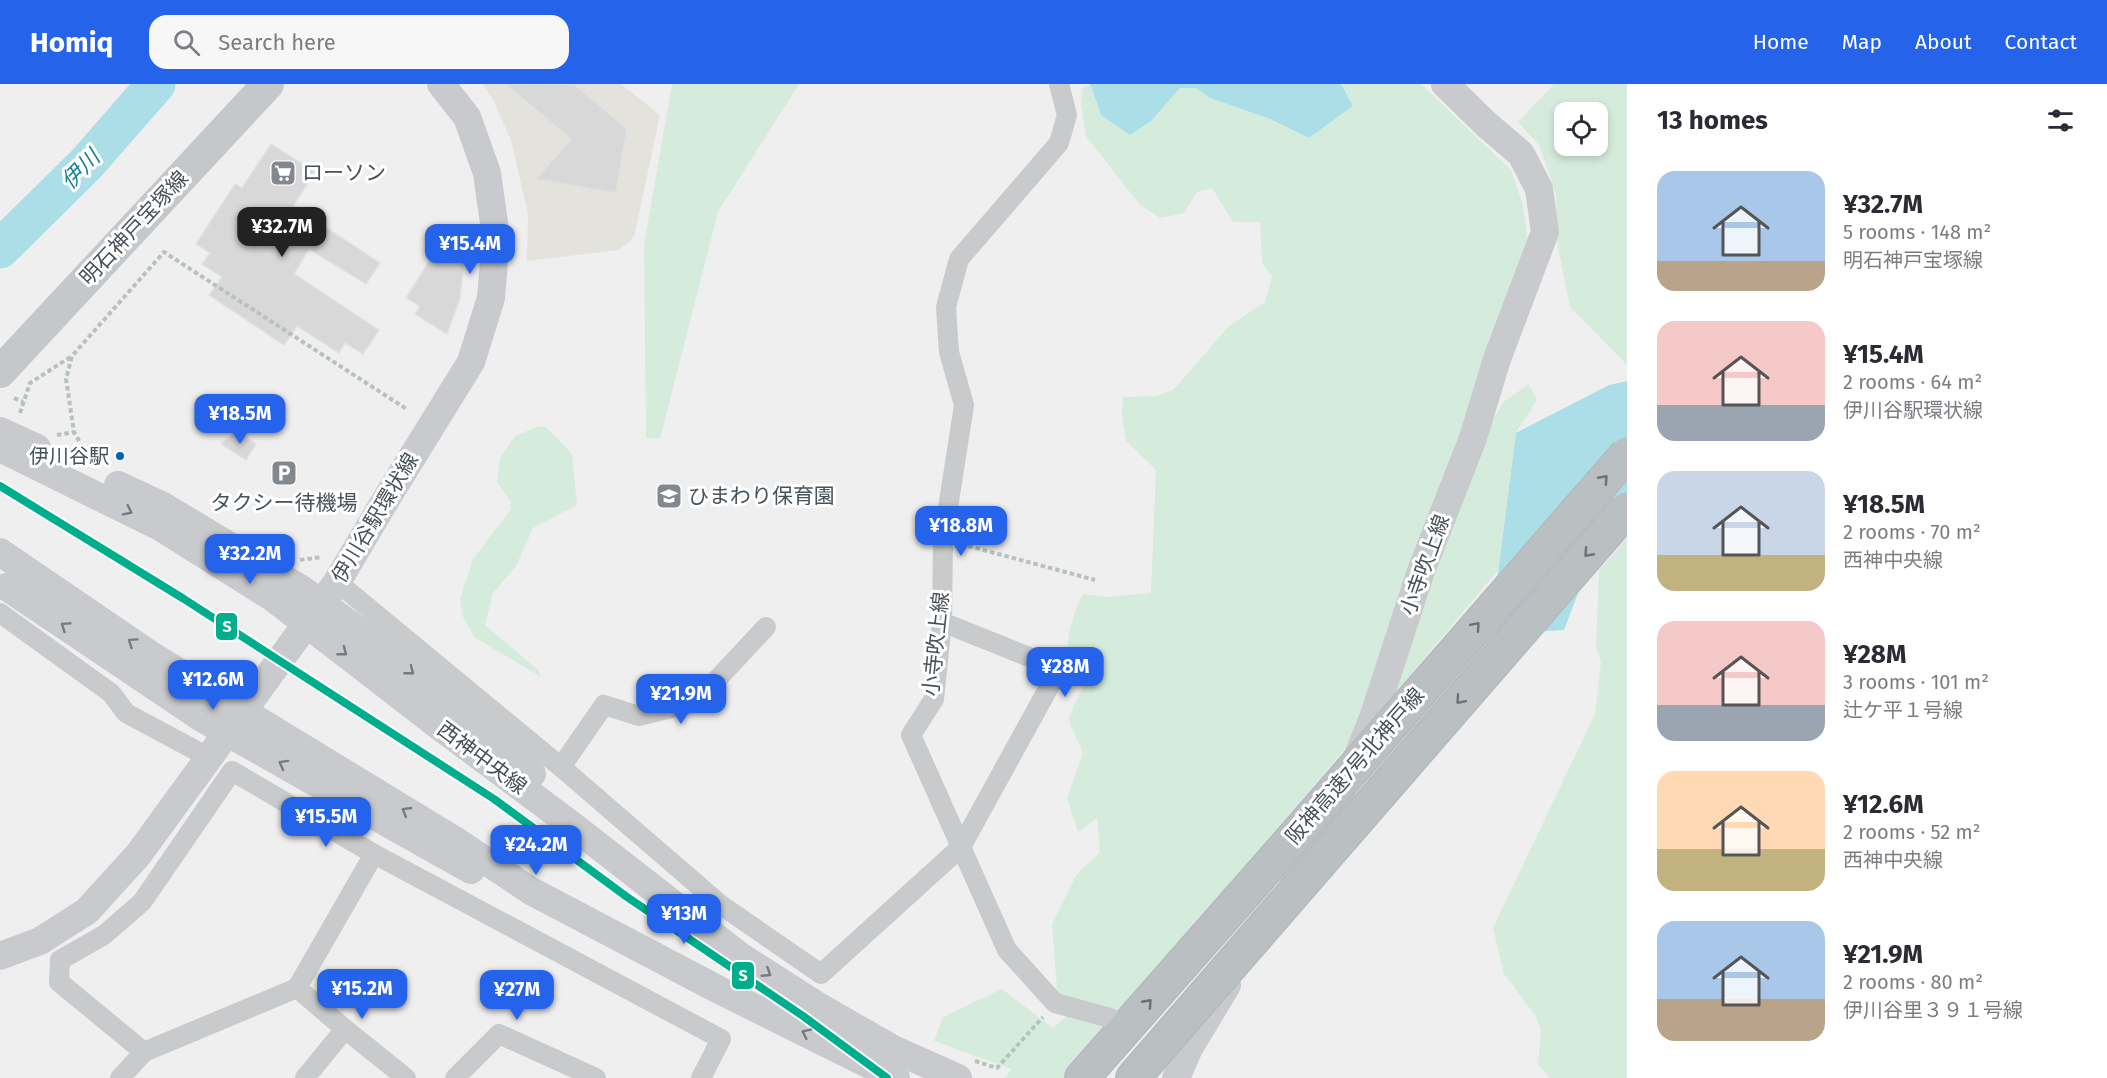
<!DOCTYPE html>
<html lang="en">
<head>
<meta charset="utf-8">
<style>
	:root { --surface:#fff; --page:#f7f7f7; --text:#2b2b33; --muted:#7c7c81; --accent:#2563eb }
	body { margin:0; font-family:"Fira Sans","Noto Sans JP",sans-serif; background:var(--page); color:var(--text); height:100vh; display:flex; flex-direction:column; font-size:22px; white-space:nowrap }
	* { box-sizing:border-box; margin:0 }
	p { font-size:20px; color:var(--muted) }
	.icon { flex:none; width:33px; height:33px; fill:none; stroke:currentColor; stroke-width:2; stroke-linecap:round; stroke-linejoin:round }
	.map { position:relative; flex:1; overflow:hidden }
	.drawer { display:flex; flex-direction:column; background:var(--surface); width:480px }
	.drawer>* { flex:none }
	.buttons { position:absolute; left:1554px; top:18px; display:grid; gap:12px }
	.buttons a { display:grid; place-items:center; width:54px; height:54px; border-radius:12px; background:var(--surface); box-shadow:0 3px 9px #0003; font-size:30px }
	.price { position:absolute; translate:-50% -51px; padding:0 14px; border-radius:12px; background:var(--accent); color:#fff; font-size:20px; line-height:39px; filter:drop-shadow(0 2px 3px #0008) }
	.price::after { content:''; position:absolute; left:50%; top:36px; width:18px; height:14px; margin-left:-9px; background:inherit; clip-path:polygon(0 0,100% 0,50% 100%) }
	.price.active { background:#222; color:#fff }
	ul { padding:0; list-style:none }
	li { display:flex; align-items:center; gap:18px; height:150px; padding:0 30px }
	li span { display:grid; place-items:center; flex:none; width:168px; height:120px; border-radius:18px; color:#555 }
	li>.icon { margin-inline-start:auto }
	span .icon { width:72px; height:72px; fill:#fffc; stroke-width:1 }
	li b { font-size:26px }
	h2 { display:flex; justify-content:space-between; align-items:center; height:72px; padding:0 30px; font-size:26px }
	header { display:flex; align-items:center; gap:36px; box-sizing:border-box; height:84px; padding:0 30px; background:var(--accent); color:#fff }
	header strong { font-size:28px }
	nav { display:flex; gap:33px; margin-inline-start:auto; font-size:21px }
	.search { width:420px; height:54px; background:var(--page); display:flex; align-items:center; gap:15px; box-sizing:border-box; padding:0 21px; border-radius:18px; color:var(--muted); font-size:22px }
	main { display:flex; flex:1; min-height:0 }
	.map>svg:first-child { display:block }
	.commercial { fill:#e4e2dc }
	.green { fill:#d5ecdd; fill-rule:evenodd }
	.water { fill:#acdee7 }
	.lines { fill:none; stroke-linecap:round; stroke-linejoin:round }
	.river { stroke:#acdee7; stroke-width:39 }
	.building { fill:#d8d8d9; stroke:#e0e1e2; stroke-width:1.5 }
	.highway-casing { stroke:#b4b9bd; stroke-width:36 }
	.path { stroke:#b7c2be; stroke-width:4; stroke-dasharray:4.5 3; stroke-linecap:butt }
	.street { stroke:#c9cacc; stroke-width:20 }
	.secondary { stroke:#c8cacd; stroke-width:28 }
	.primary { stroke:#c5c8ca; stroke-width:32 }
	.highway { stroke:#babfc2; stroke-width:33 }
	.highway-bridge-casing { stroke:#b4b9bd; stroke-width:36; stroke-linecap:butt }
	.secondary-bridge { stroke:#c8cacd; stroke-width:28 }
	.highway-bridge { stroke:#babfc2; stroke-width:33 }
	.metro-1-casing { stroke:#fff; stroke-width:12 }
	.metro-1 { stroke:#00ae8e; stroke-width:8 }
	.oneway { stroke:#6a7278 }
	.oneway2 { stroke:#747b82 }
	.bus-dot { fill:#0065bd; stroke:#fff; stroke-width:2 }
	.labels { text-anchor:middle; stroke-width:6; stroke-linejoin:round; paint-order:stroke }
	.bus-label { font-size:20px; fill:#475159; stroke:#fff; text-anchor:end }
	.poi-label { font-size:21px; fill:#475159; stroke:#fff; text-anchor:start }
	.street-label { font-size:21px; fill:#475159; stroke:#fff }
	.water-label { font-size:22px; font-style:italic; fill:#187f94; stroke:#fff }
	.line-badge { stroke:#fff; stroke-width:2 }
	.badge-label { font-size:16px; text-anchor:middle; font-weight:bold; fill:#fff }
</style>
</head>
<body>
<header>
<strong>Homiq</strong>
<div class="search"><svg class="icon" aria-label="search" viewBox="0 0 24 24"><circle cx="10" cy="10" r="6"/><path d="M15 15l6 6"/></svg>Search here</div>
<nav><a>Home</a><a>Map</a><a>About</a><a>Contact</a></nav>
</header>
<main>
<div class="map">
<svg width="1627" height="994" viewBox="0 0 1627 994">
	<rect width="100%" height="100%" fill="#efefef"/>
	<polygon class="commercial" points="483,0 621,0 660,31 635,149 631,157 618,166 527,177 528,130 511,56 493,16"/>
	<g class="green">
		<polygon points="672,0 799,0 718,128 660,355 646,354 644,161"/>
		<path d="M1341 0H1421L1511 86 1523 121 1528 158 1356 652 1064 994H1004L1012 985 934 957 943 933 1002 905 1053 944 1068 931 1057 906 1052 840 1076 791 1100 768 1097 734 1078 748 1067 714 1083 669 1070 640 1069 632 1083 602C1079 596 1072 588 1070 581 1063 559 1073 530 1083 510L1108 513 1151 509 1156 386 1126 357 1122 332 1123 313 1157 312 1173 306 1229 242 1265 218 1272 193 1262 179 1260 138H1233L1212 104 1197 108 1184 129 1160 134 1140 121 1086 52 1081 19 1083 3 1090 1 1101 31 1151 37 1180 4H1196L1210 14 1270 35 1309 54 1353 22Z"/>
		<path d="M1554 0H1627V281L1570 223 1557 159 1556 110 1539 61 1518 38ZM1564 28H1598V62H1564Z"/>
		<polygon points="1529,300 1537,316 1516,349 1498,486 1393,612 1470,380 1502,319"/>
		<polygon points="539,342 547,344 572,370 577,421 533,444 516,482 493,509 485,541 538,586 541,593 474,553 462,531 460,515 473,475 511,425 510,417 497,398 500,374 515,352"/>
		<polygon points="1627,454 1627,994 1550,994 1538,981 1541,946 1535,931 1504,890 1493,844 1595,630 1601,579 1596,562 1599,486"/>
	</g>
	<g class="water">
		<polygon points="1090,0 1341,0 1353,22 1309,54 1270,35 1210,14 1196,4 1180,4 1151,37 1130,51 1101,31"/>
		<polygon points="1627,297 1627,428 1593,470 1564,546 1490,550 1516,349 1609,301"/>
	</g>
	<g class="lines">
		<polyline class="river" points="0,165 87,79 156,0"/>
	</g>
	<g class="building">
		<polygon points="505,0 574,0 627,45 616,109 536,95 571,55"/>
		<polygon points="271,60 315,88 293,122 380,179 366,200 309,165 294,190 379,246 363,270 345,259 339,269 297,242 284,261 209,211 222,193 202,180 210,169 196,160 235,100 242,104"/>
		<polygon points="464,175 460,214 447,250 415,230 420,222 406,214 430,176"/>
		<polygon points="236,347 256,360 246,376 221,360"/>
	</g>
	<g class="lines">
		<g class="highway-casing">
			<g id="highway">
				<polyline points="1082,994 1259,793"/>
				<polyline points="1133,994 1152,972"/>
			</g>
		</g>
		<g class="path">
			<polyline points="14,314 23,318"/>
			<polyline points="20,329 30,299 72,272"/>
			<polyline points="57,351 74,348"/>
			<polyline points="108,378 86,369 74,348 66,295 72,272 164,168 408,326"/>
			<polyline points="961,460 1095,496"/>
			<polyline points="300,476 322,473"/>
			<polyline points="975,977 997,984 1043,933"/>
		</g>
		<g class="street">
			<polyline points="1059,0 1067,31 1059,59 959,175 946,223 949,268 964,321 943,456 942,538 934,615 911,651 1007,866 1055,919 1110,934"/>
			<polyline points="337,498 561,683 721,821 821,890 961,763 1059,585 942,538"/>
			<polyline points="0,529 111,609 126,629 208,673"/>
			<polyline points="561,683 604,621 639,632 696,618 766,543"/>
			<polyline points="297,904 345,945 406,994"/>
			<polyline points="144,968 59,898 60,876 104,851 142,818 232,687 374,770 721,955 701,994"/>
			<polyline points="120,994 144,968 297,904 374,770"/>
			<polyline points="305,994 345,945"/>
			<polyline points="455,994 499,950 596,994"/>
		</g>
		<g class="secondary">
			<polyline points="0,347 37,364"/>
			<polyline points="466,632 532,690"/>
			<polyline points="435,639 573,742 740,872 818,922 893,965 958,994"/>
			<polyline points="1357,674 1373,634 1421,487 1473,354 1497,275 1545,148 1539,105 1521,70 1487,41 1445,0"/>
			<polyline points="334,709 471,786"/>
			<polyline points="456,757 531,807 721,907 896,994"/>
			<polyline points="1293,792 1315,758 1341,711"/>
			<polyline points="0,872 40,857 87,827 138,771 337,498 388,412 471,278 491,214 496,153 487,89 467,33 441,0"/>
			<polyline points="1176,994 1189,964 1227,901"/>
		</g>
		<polyline class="primary" points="0,288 268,0"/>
		<use href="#highway" class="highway"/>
		<g class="highway-bridge-casing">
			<g id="highway-bridge">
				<polyline points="1259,793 1627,370"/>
				<polyline points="1152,972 1627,425"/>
			</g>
		</g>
		<g class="secondary-bridge">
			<polyline points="0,364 160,443 273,514 435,639"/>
			<polyline points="118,401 163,422 303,506 355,544 466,632"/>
			<polyline points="0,468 154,573 456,757"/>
			<polyline points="7,503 200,633 334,709"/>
		</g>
		<use href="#highway-bridge" class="highway-bridge"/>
		<g class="metro-1-casing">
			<polyline id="metro-1" points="0,402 184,515 494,715 627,813 803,932 887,994"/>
		</g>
		<use href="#metro-1" class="metro-1"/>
	</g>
	<defs><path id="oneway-chevron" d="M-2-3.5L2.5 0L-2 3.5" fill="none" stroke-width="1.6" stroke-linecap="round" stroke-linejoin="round" transform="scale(1.5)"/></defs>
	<g class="oneway">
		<use href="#oneway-chevron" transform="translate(1604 395) rotate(-48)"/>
		<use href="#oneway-chevron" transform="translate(1588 469) rotate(132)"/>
		<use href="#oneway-chevron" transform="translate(1476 542) rotate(-49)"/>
		<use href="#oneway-chevron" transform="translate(1460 616) rotate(131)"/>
		<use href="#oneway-chevron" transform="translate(1148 919) rotate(-48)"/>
	</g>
	<g class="oneway2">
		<use href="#oneway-chevron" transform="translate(128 427) rotate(26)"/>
		<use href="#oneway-chevron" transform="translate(65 542) rotate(-146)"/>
		<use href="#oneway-chevron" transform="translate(132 558) rotate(-146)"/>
		<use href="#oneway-chevron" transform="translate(343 568) rotate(38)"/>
		<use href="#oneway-chevron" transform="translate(410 587) rotate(38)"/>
		<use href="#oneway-chevron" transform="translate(283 680) rotate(-151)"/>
		<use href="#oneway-chevron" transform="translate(406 727) rotate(-149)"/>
		<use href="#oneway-chevron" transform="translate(767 889) rotate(33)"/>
		<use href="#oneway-chevron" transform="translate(806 949) rotate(-154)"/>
	</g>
	<defs>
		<g id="supermarket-square" transform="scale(1.35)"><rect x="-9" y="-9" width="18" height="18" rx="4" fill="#82888e" stroke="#fff"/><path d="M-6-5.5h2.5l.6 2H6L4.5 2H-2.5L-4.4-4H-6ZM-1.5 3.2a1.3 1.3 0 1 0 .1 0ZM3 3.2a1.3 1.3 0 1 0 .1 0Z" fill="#fff"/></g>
		<g id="parking-square" transform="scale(1.35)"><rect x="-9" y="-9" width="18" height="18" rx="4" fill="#82888e" stroke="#fff"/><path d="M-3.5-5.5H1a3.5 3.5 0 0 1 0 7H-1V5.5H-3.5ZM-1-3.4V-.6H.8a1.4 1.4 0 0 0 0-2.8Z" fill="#fff"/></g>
		<g id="school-square" transform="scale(1.35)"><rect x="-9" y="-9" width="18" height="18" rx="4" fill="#82888e" stroke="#fff"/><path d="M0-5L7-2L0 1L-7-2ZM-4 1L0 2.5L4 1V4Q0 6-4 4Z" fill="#fff"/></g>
	</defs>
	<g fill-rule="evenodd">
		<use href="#supermarket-square" x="283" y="89"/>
		<use href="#parking-square" x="284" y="389"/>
		<use href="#school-square" x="669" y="412"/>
	</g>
	<circle class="bus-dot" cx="120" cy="372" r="5"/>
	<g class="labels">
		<g class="bus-label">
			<text x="109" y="379">伊川谷駅</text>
		</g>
		<g class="poi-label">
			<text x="302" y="96">ローソン</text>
			<text x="688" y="419">ひまわり保育園</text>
			<text x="284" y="426" text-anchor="middle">タクシー待機場</text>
		</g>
		<g class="street-label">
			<text transform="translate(134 144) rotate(-47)" y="7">明石神戸宝塚線</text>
			<text transform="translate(375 434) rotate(-59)" y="7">伊川谷駅環状線</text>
			<text transform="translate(1425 481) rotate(-70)" y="7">小寺吹上線</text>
			<text transform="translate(936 560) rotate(-84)" y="7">小寺吹上線</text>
			<text transform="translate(482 674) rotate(37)" y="7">西神中央線</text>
			<text transform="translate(1355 682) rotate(-49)" y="7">阪神高速7号北神戸線</text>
		</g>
		<g class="water-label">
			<text transform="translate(80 85) rotate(-46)" y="8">伊川</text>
		</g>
	</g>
	<g class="line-badge">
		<rect x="215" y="528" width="23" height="29" rx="6" fill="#00ae8e"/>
		<rect x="731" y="877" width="24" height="29" rx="6" fill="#00ae8e"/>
	</g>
	<g class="badge-label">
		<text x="227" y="548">S</text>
		<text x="743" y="897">S</text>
	</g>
</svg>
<div class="buttons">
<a><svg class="icon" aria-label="locate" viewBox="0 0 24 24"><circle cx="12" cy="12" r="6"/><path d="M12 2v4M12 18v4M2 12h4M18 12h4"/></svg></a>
</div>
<b class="price active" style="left:282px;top:174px">¥32.7M</b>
<b class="price" style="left:470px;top:191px">¥15.4M</b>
<b class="price" style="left:240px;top:361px">¥18.5M</b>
<b class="price" style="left:961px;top:473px">¥18.8M</b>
<b class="price" style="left:250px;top:501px">¥32.2M</b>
<b class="price" style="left:1065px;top:614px">¥28M</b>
<b class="price" style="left:213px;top:627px">¥12.6M</b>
<b class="price" style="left:681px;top:641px">¥21.9M</b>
<b class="price" style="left:326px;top:764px">¥15.5M</b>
<b class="price" style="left:536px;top:792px">¥24.2M</b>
<b class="price" style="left:684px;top:861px">¥13M</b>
<b class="price" style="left:362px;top:936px">¥15.2M</b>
<b class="price" style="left:517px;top:937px">¥27M</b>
</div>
<section class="drawer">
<h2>13 homes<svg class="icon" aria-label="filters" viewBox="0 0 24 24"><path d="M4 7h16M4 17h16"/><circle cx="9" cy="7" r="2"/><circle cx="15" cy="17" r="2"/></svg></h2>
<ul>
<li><span style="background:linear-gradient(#a9c7e8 75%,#b9a48a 0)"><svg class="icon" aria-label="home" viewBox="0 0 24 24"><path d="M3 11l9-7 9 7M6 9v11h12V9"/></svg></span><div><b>¥32.7M</b><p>5 rooms · 148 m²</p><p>明石神戸宝塚線</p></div></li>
<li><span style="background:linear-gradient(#f6c9c9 70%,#9aa5b1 0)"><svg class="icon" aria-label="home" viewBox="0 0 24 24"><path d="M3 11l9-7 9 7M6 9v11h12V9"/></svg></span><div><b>¥15.4M</b><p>2 rooms · 64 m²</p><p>伊川谷駅環状線</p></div></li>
<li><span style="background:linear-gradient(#c9d6e8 70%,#c2b280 0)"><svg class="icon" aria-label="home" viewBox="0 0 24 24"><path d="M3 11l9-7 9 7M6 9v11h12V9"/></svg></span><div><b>¥18.5M</b><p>2 rooms · 70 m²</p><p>西神中央線</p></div></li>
<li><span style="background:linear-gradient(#f6c9c9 70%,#9aa5b1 0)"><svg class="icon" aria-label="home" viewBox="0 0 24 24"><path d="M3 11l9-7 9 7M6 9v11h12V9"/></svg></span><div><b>¥28M</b><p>3 rooms · 101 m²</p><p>辻ケ平１号線</p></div></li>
<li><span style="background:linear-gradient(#ffd9b3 65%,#c2b280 0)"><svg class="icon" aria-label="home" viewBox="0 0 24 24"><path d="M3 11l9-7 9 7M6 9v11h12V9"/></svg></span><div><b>¥12.6M</b><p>2 rooms · 52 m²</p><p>西神中央線</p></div></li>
<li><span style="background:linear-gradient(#a9c7e8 65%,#b9a48a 0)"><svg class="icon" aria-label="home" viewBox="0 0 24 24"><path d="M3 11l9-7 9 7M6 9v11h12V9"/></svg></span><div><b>¥21.9M</b><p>2 rooms · 80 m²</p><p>伊川谷里３９１号線</p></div></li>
</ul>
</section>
</main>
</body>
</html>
